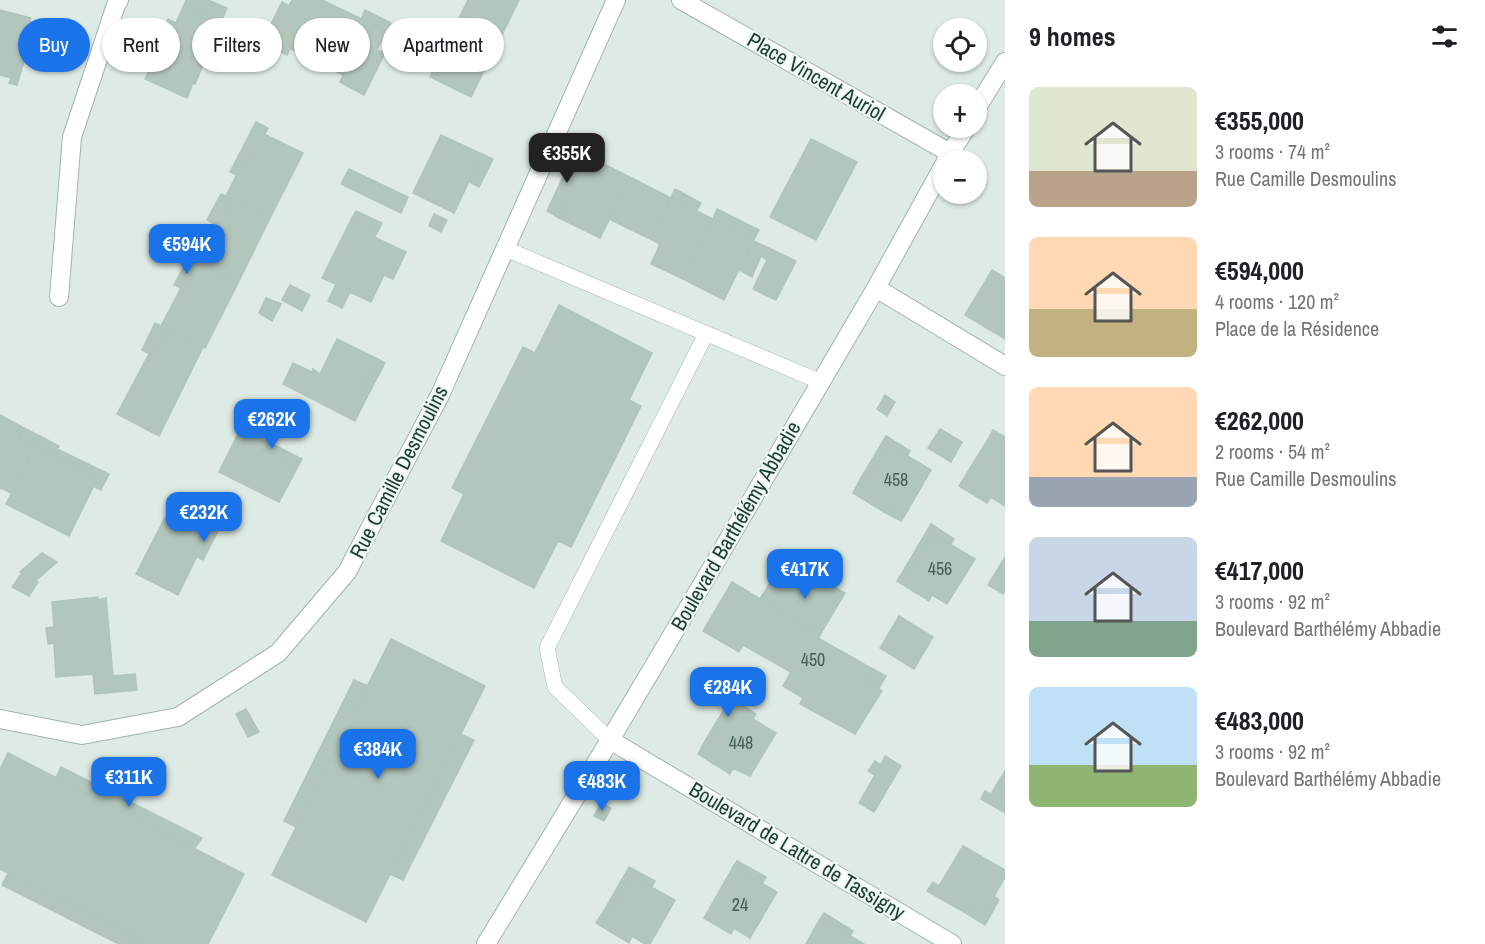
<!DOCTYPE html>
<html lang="en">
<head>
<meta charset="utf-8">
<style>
	:root { --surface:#fff; --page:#f2f2f2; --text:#202124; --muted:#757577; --accent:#1a73e8 }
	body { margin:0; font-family:"Archivo Narrow",sans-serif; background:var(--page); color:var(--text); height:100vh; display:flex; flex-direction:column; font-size:22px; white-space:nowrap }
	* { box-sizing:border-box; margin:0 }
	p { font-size:20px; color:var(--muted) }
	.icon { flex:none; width:33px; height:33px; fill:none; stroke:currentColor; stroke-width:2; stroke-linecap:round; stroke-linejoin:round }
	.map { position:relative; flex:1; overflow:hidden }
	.sheet { display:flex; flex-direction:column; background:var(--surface); width:480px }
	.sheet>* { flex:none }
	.hud { position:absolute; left:18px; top:18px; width:570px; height:54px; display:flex; gap:12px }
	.controls { position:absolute; left:933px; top:18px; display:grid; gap:12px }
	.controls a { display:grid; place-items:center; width:54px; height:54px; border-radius:50%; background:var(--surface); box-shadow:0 2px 4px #0004; font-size:30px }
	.price { position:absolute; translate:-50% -51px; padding:0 14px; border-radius:12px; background:var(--accent); color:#fff; font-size:20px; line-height:39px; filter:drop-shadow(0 2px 3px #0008) }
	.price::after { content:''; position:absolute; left:50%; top:36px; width:18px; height:14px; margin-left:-9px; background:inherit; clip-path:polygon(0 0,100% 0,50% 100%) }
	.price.active { background:#222; color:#fff }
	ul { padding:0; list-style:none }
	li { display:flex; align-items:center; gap:18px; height:150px; padding:0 24px }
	li span { display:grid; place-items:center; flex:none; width:168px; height:120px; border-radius:9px; color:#555 }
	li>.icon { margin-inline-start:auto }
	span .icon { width:72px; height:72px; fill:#fffc; stroke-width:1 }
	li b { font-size:26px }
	h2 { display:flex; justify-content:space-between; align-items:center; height:72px; padding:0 24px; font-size:26px }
	.chip { padding:0 21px; border-radius:27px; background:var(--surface); box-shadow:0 2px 4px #0004; font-size:21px; line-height:54px }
	.chip.active { background:var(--accent); color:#fff }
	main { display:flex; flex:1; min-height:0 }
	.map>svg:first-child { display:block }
	.building { fill:#b3c6bc; stroke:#b0c5ba; stroke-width:1.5 }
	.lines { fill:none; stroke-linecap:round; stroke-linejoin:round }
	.service-casing { stroke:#a1b3ab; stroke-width:16 }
	.minor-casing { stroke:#a1b3ab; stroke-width:20 }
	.tertiary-casing { stroke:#a1b3ab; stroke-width:20 }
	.service { stroke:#fff; stroke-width:15 }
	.minor { stroke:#fff; stroke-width:18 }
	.tertiary { stroke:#fff; stroke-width:18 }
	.labels { text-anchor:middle; stroke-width:4.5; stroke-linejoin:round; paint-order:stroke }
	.number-label { font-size:18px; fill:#435e54 }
	.street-label { font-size:21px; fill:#1e3c31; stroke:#eef8f2 }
</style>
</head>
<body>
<main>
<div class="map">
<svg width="1005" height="944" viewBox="0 0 1005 944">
	<rect width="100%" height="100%" fill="#deebe4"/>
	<g class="building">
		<polygon points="186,0 208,0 227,8 222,20 184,5"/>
		<polygon points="292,0 322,0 387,31 377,50 385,53 364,95 340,82 347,67 294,41 287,55 262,42 282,2 289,6"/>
		<polygon points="468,0 519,0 498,43 457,22"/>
		<polygon points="184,5 222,20 195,84 193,83 187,98 145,79 152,65 149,64 168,19 176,23"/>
		<polygon points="0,10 31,18 13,78 0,75"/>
		<polygon points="365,10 391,23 387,31 361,19"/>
		<polygon points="457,22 498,43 471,97 430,77"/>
		<polygon points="294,41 347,67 343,75 291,49"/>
		<polygon points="19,56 25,58 17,85 9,83 11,78 13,78"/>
		<polygon points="256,122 268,128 251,161 245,158 237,175 230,172"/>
		<polygon points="264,134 303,153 270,218 226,196 245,158 251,161"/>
		<polygon points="441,135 482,154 454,213 413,193"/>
		<polygon points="811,139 857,162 816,240 770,217"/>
		<polygon points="577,150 588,156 566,199 568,200 559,218 547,211 563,177"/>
		<polygon points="482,154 493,159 479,187 469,182"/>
		<polygon points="588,156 630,177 600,238 559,218 568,200 566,199"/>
		<polygon points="349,169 408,197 401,213 341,184"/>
		<polygon points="630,177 671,198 650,239 609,219"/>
		<polygon points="675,189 701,203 697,210 671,198"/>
		<polygon points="221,194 232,199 219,226 207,220"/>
		<polygon points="671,198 713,219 683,279 651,264 660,244 650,239"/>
		<polygon points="232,199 270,218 238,283 193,261 213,223 219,226"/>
		<polygon points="717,209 759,230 754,239 713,219"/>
		<polygon points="356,211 382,223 378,231 352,218"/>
		<polygon points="434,214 447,220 441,232 429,226"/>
		<polygon points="352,218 378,231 374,237 406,252 393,279 384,275 371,302 350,292 342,308 328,301 336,284 322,278"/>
		<polygon points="713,219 754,239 724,300 683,279"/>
		<polygon points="754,241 796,261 776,300 753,289 767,260 761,256 752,277 739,270"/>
		<polygon points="188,259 199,264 186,290 174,285"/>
		<polygon points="199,264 238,283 205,348 161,326 181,288 186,290"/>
		<polygon points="992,270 1005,278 1005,339 965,315"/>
		<polygon points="290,285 310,295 302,311 282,300"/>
		<polygon points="266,298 281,304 272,321 259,313"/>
		<polygon points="559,305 652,353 629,400 641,406 571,547 558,541 534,588 441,541 464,494 452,488 523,347 535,353"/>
		<polygon points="155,323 167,329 154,356 142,350"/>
		<polygon points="167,329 203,347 159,436 117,414 149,354 154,356"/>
		<polygon points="337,339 378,359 360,393 367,397 355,421 283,384 293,363 312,372 313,369 320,374"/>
		<polygon points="378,359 385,363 367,397 360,393"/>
		<polygon points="885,395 895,402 887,416 877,409"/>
		<polygon points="0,415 24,428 18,437 35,446 11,493 1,488 0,489"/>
		<polygon points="24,428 40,436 35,446 18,437"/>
		<polygon points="241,428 302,459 295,472 284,467 287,461 237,436"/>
		<polygon points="940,429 962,442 951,462 928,448"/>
		<polygon points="993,430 1005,437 1005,444 990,436"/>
		<polygon points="40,436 59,446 57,449 109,474 101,490 93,486 98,477 35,446"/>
		<polygon points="237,436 287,461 284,467 295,472 279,502 219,472"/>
		<polygon points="886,436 910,451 907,456 889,445 867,481 861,478"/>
		<polygon points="990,436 1005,444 1005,506 991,497 987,503 959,486"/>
		<polygon points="889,445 931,470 905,515 889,506 884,512 853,493 861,478 867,481"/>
		<polygon points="35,446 98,477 69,536 6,504"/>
		<polygon points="889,506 905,515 901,521 884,512"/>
		<polygon points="170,508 194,519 197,513 221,525 217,533 205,527 191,553 197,556 178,595 136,574"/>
		<polygon points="931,524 954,539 951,544 933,534 911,571 905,568"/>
		<polygon points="205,527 217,533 203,560 191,553"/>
		<polygon points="933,534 975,559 947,604 932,595 929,601 897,581 905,568 911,571"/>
		<polygon points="42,553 57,562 35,581 20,572"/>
		<polygon points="1005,557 1005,591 1003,594 988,585"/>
		<polygon points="797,565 803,569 793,586 786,582"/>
		<polygon points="803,569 845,593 820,635 760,599 774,576 793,586"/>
		<polygon points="22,573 38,582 29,596 12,587"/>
		<polygon points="732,582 820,635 818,638 871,668 864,681 882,691 855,734 800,704 803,698 783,686 791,672 743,645 739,652 703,631"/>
		<polygon points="98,597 98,600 106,598 113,676 135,674 137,690 95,694 93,674 56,677 54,643 48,644 46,628 54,627 52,602"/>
		<polygon points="899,616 933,637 914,669 880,648"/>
		<polygon points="391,639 485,686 366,922 272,875"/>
		<polygon points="871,668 886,676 879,688 864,681"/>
		<polygon points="354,680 368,686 296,827 284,821"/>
		<polygon points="731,698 756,714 753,719 733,707 711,744 705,741"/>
		<polygon points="733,707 776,733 750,776 733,768 730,774 698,754 705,741 711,744"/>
		<polygon points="246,709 259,732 248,737 236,714"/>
		<polygon points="460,734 474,740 403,880 390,874"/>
		<polygon points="8,753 244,874 208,944 150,944 0,869 0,769"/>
		<polygon points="885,756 901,766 874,812 859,803 875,775 868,771 875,761 881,765"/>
		<polygon points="61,767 202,838 195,848 56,778"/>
		<polygon points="1005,771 1005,813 981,799 985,791 991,794"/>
		<polygon points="601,803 611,808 604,821 594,816"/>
		<polygon points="963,846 1005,870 1005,877 984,914 969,905 964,912 927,891 933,882 939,886"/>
		<polygon points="737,861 766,877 762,884 733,867"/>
		<polygon points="629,867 655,881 652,887 633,877 611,913 605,909"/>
		<polygon points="733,867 777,892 750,938 734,928 731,934 704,918"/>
		<polygon points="8,873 149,943 119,944 2,885"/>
		<polygon points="633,877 675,900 650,944 645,944 632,936 629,943 596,923 605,909 611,913"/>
		<polygon points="994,896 999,900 985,925 964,912 969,905 984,914"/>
		<polygon points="824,913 853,931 850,936 820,919"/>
		<polygon points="820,919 850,936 864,944 806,944"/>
	</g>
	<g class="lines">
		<g class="service-casing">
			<g id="service">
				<polyline points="506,249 821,382"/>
				<polyline points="610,740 555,687 547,648 706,334"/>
			</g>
		</g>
		<g class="minor-casing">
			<g id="minor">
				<polyline points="681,0 950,153"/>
				<polyline points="876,288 1005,366"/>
				<polyline points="59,297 72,137 116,5 119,0"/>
				<polyline points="0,719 82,735 178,717 278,653 347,572 440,395 616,0"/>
				<polyline points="610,740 952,944"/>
			</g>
		</g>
		<g class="tertiary-casing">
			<g id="tertiary">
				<polyline points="976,109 1005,62"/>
				<polyline points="946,160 966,128"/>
				<polyline points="486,944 610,740 700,588 876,288 944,165"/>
			</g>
		</g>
		<use href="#service" class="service"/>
		<use href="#minor" class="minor"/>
		<use href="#tertiary" class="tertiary"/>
	</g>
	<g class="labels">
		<g class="number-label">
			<text x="896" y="486">458</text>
			<text x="940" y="575">456</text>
			<text x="813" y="666">450</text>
			<text x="741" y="749">448</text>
			<text x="740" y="911">24</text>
		</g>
		<g class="street-label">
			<text transform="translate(816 77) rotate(30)" y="7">Place Vincent Auriol</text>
			<text transform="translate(399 472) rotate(-63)" y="7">Rue Camille Desmoulins</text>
			<text transform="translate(736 526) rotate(-60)" y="7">Boulevard Barthélémy Abbadie</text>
			<text transform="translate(797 851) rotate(31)" y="7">Boulevard de Lattre de Tassigny</text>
		</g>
	</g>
</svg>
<div class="controls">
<a><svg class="icon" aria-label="locate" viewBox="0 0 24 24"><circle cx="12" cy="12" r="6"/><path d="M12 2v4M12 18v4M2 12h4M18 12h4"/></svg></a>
<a>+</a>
<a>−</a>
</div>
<b class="price active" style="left:567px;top:184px">€355K</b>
<b class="price" style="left:187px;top:275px">€594K</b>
<b class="price" style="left:272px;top:450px">€262K</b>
<b class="price" style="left:204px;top:543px">€232K</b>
<b class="price" style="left:805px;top:600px">€417K</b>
<b class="price" style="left:728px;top:718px">€284K</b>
<b class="price" style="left:378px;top:780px">€384K</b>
<b class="price" style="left:129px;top:808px">€311K</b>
<b class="price" style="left:602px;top:812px">€483K</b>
<div class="hud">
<a class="chip active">Buy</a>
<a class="chip">Rent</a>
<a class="chip">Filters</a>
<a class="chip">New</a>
<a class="chip">Apartment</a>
</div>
</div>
<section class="sheet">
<h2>9 homes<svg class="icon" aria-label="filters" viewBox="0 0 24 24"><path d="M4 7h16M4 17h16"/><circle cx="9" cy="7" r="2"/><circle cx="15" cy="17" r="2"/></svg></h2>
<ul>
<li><span style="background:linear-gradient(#dfe7d0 70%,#b9a48a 0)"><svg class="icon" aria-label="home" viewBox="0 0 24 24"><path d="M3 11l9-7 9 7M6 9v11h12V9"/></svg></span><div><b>€355,000</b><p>3 rooms · 74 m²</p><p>Rue Camille Desmoulins</p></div></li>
<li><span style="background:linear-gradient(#ffd9b3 60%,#c2b280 0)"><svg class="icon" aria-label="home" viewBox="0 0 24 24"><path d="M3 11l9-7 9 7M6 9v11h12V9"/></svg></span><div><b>€594,000</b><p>4 rooms · 120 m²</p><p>Place de la Résidence</p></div></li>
<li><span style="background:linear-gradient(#ffd9b3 75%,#9aa5b1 0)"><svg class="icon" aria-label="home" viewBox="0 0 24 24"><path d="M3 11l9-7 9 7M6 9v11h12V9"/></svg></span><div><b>€262,000</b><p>2 rooms · 54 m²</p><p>Rue Camille Desmoulins</p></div></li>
<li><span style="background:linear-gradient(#c9d6e8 70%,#7fa58c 0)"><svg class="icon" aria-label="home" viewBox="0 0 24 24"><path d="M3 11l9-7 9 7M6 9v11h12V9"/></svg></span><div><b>€417,000</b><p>3 rooms · 92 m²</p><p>Boulevard Barthélémy Abbadie</p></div></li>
<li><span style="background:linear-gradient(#bfe0f5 65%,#8fb573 0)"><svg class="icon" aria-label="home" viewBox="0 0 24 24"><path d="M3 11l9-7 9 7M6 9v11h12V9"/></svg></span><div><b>€483,000</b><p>3 rooms · 92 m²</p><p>Boulevard Barthélémy Abbadie</p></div></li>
</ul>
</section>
</main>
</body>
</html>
